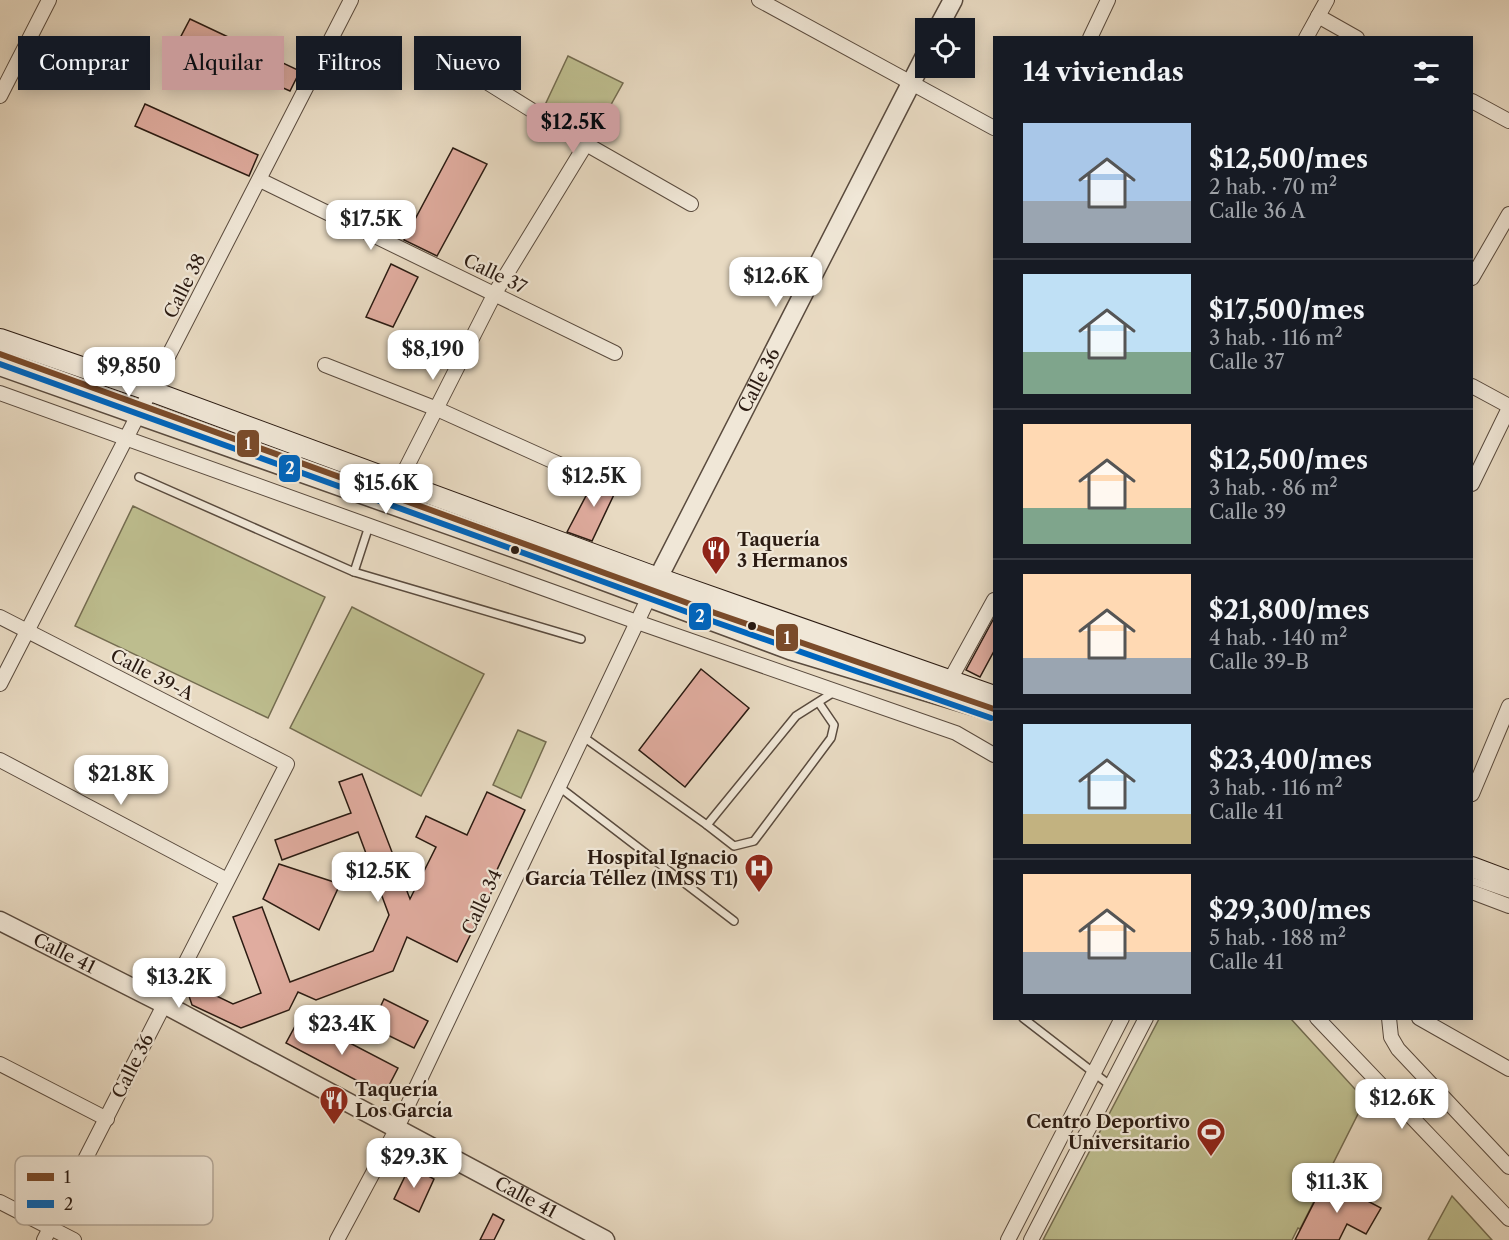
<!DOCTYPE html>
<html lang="es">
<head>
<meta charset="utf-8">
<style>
	:root { --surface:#171b24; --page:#20242c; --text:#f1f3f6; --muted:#9ea1a6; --line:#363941; --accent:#c59692 }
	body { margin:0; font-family:"Libre Caslon Text",serif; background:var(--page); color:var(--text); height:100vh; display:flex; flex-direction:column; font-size:22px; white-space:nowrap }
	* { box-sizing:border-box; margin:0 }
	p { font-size:20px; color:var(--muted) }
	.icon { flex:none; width:33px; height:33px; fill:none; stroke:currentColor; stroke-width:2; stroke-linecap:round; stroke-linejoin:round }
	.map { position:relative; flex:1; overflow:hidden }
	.drawer { position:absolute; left:993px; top:36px; width:480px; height:984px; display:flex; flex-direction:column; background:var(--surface); border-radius:0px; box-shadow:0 3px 15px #0003 }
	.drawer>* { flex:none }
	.top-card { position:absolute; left:18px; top:36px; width:570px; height:54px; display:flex; gap:12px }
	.tools { position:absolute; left:915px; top:18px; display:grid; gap:12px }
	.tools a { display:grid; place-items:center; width:60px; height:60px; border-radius:0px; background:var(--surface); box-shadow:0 3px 15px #0003; font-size:30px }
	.price { position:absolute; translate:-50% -51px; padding:0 14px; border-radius:12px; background:#fff; color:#222; font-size:20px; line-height:39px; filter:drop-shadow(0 2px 3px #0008) }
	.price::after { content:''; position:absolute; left:50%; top:36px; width:18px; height:14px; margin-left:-9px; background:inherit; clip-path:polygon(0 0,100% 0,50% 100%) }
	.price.selected { background:var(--accent); color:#111 }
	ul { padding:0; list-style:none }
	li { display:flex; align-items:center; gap:18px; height:150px; padding:0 30px }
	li+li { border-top:2px solid var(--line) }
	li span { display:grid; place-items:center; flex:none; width:168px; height:120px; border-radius:0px; color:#555 }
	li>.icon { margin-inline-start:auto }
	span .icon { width:72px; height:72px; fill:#fffc; stroke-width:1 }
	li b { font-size:26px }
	h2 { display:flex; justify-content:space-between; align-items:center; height:72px; padding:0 30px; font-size:26px }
	.tag { padding:0 21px; border-radius:0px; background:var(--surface); box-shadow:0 3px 15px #0003; font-size:21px; line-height:54px }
	.tag.selected { background:var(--accent); color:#111 }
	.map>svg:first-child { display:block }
	.green { fill:#bdbd8e; stroke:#746c50; stroke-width:1.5 }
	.building { fill:#e0ac9f; stroke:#2b1b12; stroke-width:1.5 }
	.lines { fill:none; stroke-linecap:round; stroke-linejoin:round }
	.service-casing { stroke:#5a4b3e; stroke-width:10 }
	.minor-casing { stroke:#5a4b3e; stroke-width:16 }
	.tertiary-casing { stroke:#5a4b3e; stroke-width:21 }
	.secondary-casing { stroke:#2b1b12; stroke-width:22 }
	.service { stroke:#f0e7d7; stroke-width:7 }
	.minor { stroke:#f0e7d7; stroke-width:14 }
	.tertiary { stroke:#f0e7d7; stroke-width:18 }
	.secondary { stroke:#f0e7d7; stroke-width:20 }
	.bus-1-casing { stroke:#f0e7d7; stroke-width:10 }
	.bus-2-casing { stroke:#f0e7d7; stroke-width:10 }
	.bus-1 { stroke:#7a4b2a; stroke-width:6 }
	.bus-2 { stroke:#0065bd; stroke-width:6 }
	.bus-dot { fill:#2b1b12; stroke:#f0e7d7; stroke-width:2 }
	.labels { text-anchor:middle; stroke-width:4.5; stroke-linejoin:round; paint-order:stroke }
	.street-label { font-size:18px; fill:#2b1b12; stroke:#f0e7d7 }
	.poi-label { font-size:18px; font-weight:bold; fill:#2b1b12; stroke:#f0e7d7; text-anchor:start }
	.key { fill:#f0e7d7; stroke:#b5aa9c; stroke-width:1.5 }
	.key-label { font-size:16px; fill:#2b1b12 }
	.line-badge { stroke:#f0e7d7; stroke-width:2 }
	.badge-label { font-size:16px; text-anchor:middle; font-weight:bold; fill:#fff }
</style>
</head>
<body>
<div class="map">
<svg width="1509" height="1240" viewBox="0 0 1509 1240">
	<rect width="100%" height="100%" fill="#e8dac2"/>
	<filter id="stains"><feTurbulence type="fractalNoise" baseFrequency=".00333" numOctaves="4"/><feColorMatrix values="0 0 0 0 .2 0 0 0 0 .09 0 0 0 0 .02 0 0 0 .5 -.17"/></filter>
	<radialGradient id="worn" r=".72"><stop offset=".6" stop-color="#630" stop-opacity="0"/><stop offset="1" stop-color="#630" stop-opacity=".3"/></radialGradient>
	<g class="green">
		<polygon points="568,56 623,83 594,135 545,105"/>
		<polygon points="133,506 325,597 268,718 75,626"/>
		<polygon points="352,607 484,674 421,796 290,728"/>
		<polygon points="518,730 546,742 521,798 493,785"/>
		<polygon points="1159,1019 1291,1019 1365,1100 1300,1229 1298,1228 1292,1240 1043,1240"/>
		<polygon points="1452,1196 1492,1240 1428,1240"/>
	</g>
	<g class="building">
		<polygon points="190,19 300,71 290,91 178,42"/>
		<polygon points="145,104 258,155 249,176 135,126"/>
		<polygon points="453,148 487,164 437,256 404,240"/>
		<polygon points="391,264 418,277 393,327 366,317"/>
		<polygon points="598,473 619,484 592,541 567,532"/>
		<polygon points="994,618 994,651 980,677 966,670"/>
		<polygon points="701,669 749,708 685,787 639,750"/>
		<polygon points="362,774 410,899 436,847 416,837 426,816 467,835 487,792 525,810 489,887 493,889 457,962 407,937 393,971 316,1000 298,992 289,1010 241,1028 192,1005 189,996 201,969 214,975 206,991 233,1004 261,993 233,917 262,907 290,982 373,951 389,915 358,832 282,860 275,840 351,813 339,782"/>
		<polygon points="279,864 340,884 319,930 263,899"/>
		<polygon points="384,999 428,1021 414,1048 371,1027"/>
		<polygon points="300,1017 398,1068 384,1095 286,1043"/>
		<polygon points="410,1166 434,1179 419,1212 394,1199"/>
		<polygon points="1326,1179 1381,1208 1366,1234 1347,1224 1339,1240 1295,1240"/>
		<polygon points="493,1214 504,1220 494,1240 480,1240"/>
	</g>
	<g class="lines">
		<g class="service-casing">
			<g id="service">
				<polyline points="0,354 715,613 994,709"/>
				<polyline points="0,372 534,561 790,656 994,718"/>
				<polyline points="139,477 354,572 581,639"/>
				<polyline points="354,572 369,526"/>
				<polyline points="582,736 707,825 796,716 834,692"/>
				<polyline points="558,786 734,921"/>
				<polyline points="707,825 734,846 754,841 831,738 834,725 819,703"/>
				<polyline points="1472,881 1509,894"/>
				<polyline points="1023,1018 1111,1086"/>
			</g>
		</g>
		<g class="minor-casing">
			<g id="minor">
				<polyline points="759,0 994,128"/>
				<polyline points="1318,16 1357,38"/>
				<polyline points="1090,38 1108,0"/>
				<polyline points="1306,38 1327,0"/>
				<polyline points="472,73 586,144 691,204"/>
				<polyline points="0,96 49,0"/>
				<polyline points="1472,101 1509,121"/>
				<polyline points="260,180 615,353"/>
				<polyline points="1472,278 1509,214"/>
				<polyline points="325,365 437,409 559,464"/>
				<polyline points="1472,386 1509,406"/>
				<polyline points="0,393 637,622 956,733 994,755"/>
				<polyline points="399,482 495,293 586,144"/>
				<polyline points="1472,484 1509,408"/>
				<polyline points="0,617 287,764 44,1240"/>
				<polyline points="950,680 994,600"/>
				<polyline points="0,684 351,0"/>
				<polyline points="0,760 227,880"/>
				<polyline points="1472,794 1509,706"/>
				<polyline points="1472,892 1509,906"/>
				<polyline points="1317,1018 1509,1219"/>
				<polyline points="1389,1018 1391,1037 1398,1049 1509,1167"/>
				<polyline points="1419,1018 1509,1069"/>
				<polyline points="0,1064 107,1119"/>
				<polyline points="0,1202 74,1240"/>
				<polyline points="337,1240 396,1130 658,578"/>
				<polyline points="1008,1240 1122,1018"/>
				<polyline points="1031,1240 1146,1018"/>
			</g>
		</g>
		<g class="tertiary-casing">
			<g id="tertiary">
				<polyline points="938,28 953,0"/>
				<path id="s1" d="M658 578 926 54"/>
				<path id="s2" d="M0 921 164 1004 605 1240"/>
			</g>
		</g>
		<g class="secondary-casing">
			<g id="secondary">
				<polyline points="0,339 151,391 658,578 994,696"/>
				<polyline points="1472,867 1509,881"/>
			</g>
		</g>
		<use href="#service" class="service"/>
		<use href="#minor" class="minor"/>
		<use href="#tertiary" class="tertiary"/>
		<use href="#secondary" class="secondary"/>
		<g class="bus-1-casing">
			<polyline id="bus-1" points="0,354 715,613 994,709"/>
		</g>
		<g class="bus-2-casing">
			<polyline id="bus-2" points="0,364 712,621 991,718"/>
		</g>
		<use href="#bus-1" class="bus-1"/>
		<use href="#bus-2" class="bus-2"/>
	</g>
	<defs>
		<g id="restaurant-pin" transform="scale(1.5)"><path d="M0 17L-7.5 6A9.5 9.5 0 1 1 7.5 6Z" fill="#8f2418" stroke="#f0e7d7"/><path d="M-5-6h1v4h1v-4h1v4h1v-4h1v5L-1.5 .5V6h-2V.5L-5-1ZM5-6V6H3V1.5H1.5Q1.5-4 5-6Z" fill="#fff"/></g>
		<g id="hospital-pin" transform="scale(1.5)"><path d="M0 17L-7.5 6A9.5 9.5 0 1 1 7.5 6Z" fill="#8f2418" stroke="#f0e7d7"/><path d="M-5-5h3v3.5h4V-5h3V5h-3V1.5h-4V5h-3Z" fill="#fff"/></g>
		<g id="stadium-pin" transform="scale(1.5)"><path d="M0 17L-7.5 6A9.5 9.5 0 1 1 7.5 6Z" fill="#8f2418" stroke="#f0e7d7"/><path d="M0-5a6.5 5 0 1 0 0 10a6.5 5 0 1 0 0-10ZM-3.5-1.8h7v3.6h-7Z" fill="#fff"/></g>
	</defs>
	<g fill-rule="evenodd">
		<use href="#restaurant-pin" x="716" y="550"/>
		<use href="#hospital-pin" x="759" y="868"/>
		<use href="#restaurant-pin" x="334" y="1100"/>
		<use href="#stadium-pin" x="1211" y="1132"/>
	</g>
	<g class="bus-dot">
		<circle cx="515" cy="550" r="5"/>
		<circle cx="752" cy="626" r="5"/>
	</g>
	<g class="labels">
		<g class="street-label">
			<text transform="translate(495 274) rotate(26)" y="6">Calle 37</text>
			<text transform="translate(185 286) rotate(-63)" y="6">Calle 38</text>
			<text dy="6" stroke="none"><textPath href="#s1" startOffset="222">Calle 36</textPath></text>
			<text transform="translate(152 675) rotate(27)" y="6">Calle 39-A</text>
			<text transform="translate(482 902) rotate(-65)" y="6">Calle 34</text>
			<text dy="6" stroke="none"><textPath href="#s2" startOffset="72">Calle 41</textPath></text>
			<text transform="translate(133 1066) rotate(-63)" y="6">Calle 36</text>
			<text dy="6" stroke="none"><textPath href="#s2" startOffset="594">Calle 41</textPath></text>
		</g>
		<g class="poi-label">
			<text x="737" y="546">Taquería<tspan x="737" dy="21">3 Hermanos</tspan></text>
			<text x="738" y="864" text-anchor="end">Hospital Ignacio<tspan x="738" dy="21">García Téllez (IMSS T1)</tspan></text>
			<text x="355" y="1096">Taquería<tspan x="355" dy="21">Los García</tspan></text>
			<text x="1190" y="1128" text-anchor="end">Centro Deportivo<tspan x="1190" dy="21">Universitario</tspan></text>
		</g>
	</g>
	<rect x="15" y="1156" width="198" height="69" rx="9" class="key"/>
	<rect x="27" y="1173" width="27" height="8" fill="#7a4b2a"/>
	<rect x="27" y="1200" width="27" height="8" fill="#0065bd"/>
	<g class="key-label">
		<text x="64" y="1183">1</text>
		<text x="64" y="1210">2</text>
	</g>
	<g class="line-badge">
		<rect x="236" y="429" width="24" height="29" rx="6" fill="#7a4b2a"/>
		<rect x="278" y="454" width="23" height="29" rx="6" fill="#0065bd"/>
		<rect x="688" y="602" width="24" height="29" rx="6" fill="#0065bd"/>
		<rect x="775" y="623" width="24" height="29" rx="6" fill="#7a4b2a"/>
	</g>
	<g class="badge-label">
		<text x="248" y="450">1</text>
		<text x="290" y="474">2</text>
		<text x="700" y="622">2</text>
		<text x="787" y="644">1</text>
	</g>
	<rect width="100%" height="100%" filter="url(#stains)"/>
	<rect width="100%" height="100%" fill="url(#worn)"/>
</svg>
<div class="tools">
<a><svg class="icon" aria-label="locate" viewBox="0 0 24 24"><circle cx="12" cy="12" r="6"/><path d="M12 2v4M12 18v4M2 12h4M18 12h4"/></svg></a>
</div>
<b class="price selected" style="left:573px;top:154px">$12.5K</b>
<b class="price" style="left:371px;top:251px">$17.5K</b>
<b class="price" style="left:776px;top:308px">$12.6K</b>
<b class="price" style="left:433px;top:381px">$8,190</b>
<b class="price" style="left:129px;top:398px">$9,850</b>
<b class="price" style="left:594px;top:508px">$12.5K</b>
<b class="price" style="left:386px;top:515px">$15.6K</b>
<b class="price" style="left:121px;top:806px">$21.8K</b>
<b class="price" style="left:378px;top:903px">$12.5K</b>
<b class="price" style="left:179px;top:1009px">$13.2K</b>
<b class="price" style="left:342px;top:1056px">$23.4K</b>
<b class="price" style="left:1402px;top:1130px">$12.6K</b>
<b class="price" style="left:414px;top:1189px">$29.3K</b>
<b class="price" style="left:1337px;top:1214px">$11.3K</b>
<div class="top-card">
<a class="tag">Comprar</a>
<a class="tag selected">Alquilar</a>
<a class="tag">Filtros</a>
<a class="tag">Nuevo</a>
</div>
<section class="drawer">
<h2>14 viviendas<svg class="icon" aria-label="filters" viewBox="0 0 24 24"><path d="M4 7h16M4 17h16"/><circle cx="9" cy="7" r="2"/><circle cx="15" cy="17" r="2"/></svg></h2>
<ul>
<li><span style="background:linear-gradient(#a9c7e8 65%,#9aa5b1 0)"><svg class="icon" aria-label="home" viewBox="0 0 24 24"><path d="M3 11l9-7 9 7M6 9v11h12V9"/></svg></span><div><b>$12,500/mes</b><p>2 hab. · 70 m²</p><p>Calle 36 A</p></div></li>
<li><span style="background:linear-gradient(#bfe0f5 65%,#7fa58c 0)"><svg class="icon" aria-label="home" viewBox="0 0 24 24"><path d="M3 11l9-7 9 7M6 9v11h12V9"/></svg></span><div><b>$17,500/mes</b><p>3 hab. · 116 m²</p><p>Calle 37</p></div></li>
<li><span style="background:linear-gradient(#ffd9b3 70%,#7fa58c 0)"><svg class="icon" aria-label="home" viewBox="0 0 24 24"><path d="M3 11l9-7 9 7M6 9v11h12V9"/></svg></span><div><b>$12,500/mes</b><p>3 hab. · 86 m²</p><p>Calle 39</p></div></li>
<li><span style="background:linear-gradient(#ffd9b3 70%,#9aa5b1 0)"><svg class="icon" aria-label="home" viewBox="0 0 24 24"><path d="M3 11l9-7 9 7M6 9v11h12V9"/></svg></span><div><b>$21,800/mes</b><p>4 hab. · 140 m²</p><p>Calle 39-B</p></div></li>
<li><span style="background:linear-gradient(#bfe0f5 75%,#c2b280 0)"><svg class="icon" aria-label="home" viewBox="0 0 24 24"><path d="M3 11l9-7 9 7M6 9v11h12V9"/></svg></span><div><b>$23,400/mes</b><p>3 hab. · 116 m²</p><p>Calle 41</p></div></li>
<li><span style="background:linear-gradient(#ffd9b3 65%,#9aa5b1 0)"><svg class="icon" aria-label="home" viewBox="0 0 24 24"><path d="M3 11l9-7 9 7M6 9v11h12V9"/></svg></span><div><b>$29,300/mes</b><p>5 hab. · 188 m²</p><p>Calle 41</p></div></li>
</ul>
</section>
</div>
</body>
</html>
